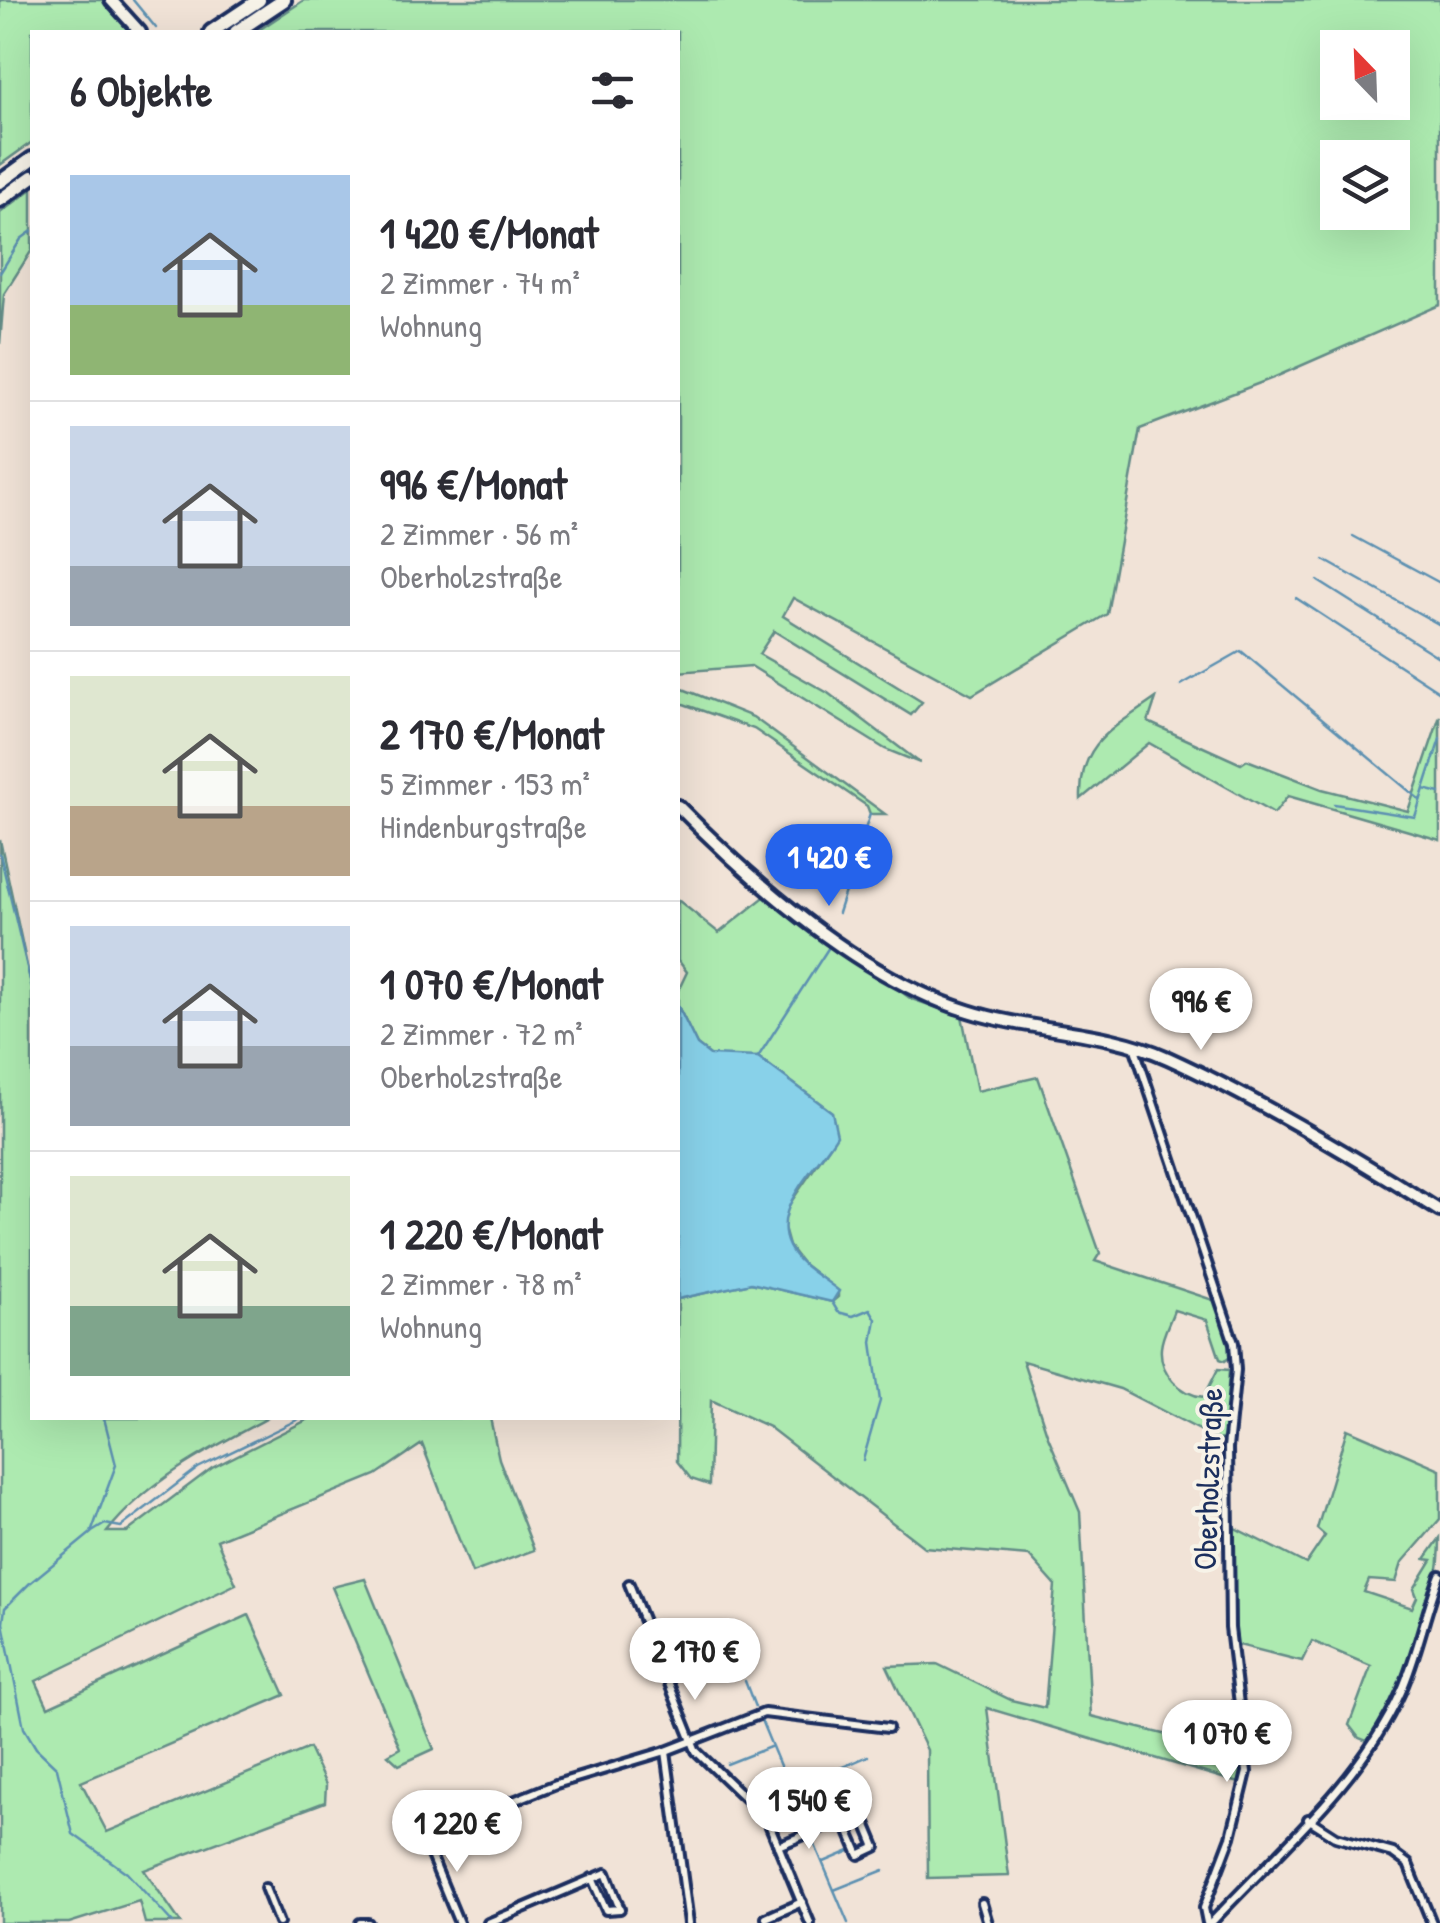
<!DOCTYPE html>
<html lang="de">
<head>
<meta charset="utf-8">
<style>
	:root { --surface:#fff; --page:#f2f2f3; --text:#2b2b33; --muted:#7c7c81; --line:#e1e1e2; --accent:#2563eb }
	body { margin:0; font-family:"Patrick Hand",sans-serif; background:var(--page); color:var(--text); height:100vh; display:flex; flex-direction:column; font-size:38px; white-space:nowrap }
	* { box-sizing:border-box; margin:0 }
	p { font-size:32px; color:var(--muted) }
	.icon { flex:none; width:55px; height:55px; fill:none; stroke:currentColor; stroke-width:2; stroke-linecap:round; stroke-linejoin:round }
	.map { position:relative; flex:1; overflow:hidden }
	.panel { position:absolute; left:30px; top:30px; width:650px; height:1390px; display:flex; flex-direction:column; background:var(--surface); border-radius:0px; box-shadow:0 10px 40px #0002 }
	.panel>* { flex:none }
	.needle { width:65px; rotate:337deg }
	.fabs { position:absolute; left:1320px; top:30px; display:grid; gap:20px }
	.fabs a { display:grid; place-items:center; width:90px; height:90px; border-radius:0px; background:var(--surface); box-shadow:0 10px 40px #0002; font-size:50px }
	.price { position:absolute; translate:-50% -85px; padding:0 22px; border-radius:35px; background:#fff; color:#222; font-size:32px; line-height:65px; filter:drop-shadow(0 2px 5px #0008) }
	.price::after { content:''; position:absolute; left:50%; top:60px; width:30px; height:22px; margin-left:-15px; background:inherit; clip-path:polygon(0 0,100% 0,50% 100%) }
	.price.current { background:var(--accent); color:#fff }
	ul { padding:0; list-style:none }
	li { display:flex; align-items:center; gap:30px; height:250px; padding:0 40px }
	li+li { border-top:2px solid var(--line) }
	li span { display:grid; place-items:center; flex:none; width:280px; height:200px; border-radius:0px; color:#555 }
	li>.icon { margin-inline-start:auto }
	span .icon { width:120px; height:120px; fill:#fffc; stroke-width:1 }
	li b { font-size:42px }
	h2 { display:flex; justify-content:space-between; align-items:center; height:120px; padding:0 40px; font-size:42px }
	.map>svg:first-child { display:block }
	.green { fill:#adeab0; stroke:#648c87; stroke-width:2.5; fill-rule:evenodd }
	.water { fill:#88d1e9; stroke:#5c90b1; stroke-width:2.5 }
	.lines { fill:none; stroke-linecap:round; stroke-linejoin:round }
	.stream { stroke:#5c90b1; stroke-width:2.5 }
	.street-casing { stroke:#1b2f5e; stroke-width:14 }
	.secondary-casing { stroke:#1b2f5e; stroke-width:18 }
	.highway-casing { stroke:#1b2f5e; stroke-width:20 }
	.street { stroke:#f7f3e8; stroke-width:6 }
	.secondary { stroke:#f7f3e8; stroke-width:10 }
	.highway { stroke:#f7f3e8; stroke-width:12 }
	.labels { text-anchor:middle; stroke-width:8; stroke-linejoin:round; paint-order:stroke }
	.street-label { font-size:32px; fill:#1b2f5e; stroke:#f7f3e8 }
</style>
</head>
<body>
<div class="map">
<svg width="1440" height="1923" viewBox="0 0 1440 1923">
	<rect width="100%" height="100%" fill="#f1e3d7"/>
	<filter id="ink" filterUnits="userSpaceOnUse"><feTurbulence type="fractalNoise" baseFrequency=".01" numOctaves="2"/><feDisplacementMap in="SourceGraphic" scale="20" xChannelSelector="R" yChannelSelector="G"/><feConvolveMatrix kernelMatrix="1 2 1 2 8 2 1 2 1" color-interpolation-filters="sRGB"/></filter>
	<g filter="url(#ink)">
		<g class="green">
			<polygon points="0,0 103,0 132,32 32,32 32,142 0,165"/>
			<path d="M304 0H1440V305L1273 378 1140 429 1107 614 972 695 793 598 783 616 922 702 911 715 774 631 759 654 828 693 920 763 885 749 751 666 678 672V32H256ZM1338 48H1392V102H1338ZM1338 158H1392V212H1338Z"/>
			<polygon points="32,189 32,250 4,294 0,344 0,213"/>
			<polygon points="678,687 753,717 885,814 870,814 867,806 754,729 678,702"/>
			<path d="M1156 698 1148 722 1241 764 1247 760 1322 789 1408 811 1440 716V840L1288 796 1274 814 1149 743 1081 799C1079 742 1114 728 1156 698Z"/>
			<path d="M0 840 32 989V1418H268C211 1448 148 1480 107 1532H127L212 1468 311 1418H490L499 1459 534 1550 472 1573 422 1444 376 1475 217 1540 236 1584 36 1681 48 1707 249 1615 285 1695 81 1782 107 1832 309 1748 326 1785 325 1802 144 1870 181 1923H145L139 1901 69 1923H0Z"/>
			<path d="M768 894 911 999 962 1016 977 1091 1038 1077 1100 1253 1095 1261 1219 1302C1226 1320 1232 1338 1230 1357L1225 1361 1220 1359 1207 1320 1174 1310C1170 1322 1162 1335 1161 1348 1159 1373 1181 1395 1204 1397L1218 1369 1229 1370 1225 1438 1219 1440 1120 1389 1023 1361 1047 1434 1080 1512 1091 1716 1245 1754 1246 1785 987 1708 1009 1876 928 1878 927 1750 887 1666 937 1664 1011 1700 1045 1708 1055 1585 1029 1556 924 1547 769 1427 711 1400 709 1485 691 1479 677 1461 678 1299 751 1283 832 1302 838 1297V1291L802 1263 789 1246 784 1228V1212L831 1144 832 1112 758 1057 728 1059 710 1055 697 1045 678 1006V991L687 972 678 960V900L719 933Z"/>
			<path d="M1347 1429 1440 1469V1519L1402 1563 1396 1582 1369 1580 1364 1592 1412 1608 1417 1597 1414 1589 1432 1560 1425 1559 1440 1538C1440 1610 1407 1681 1372 1743L1359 1738 1349 1725 1371 1666 1312 1641 1302 1661 1231 1643 1229 1525 1306 1564 1325 1536 1317 1529Z"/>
			<polygon points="365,1579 434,1749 399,1765 388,1755 400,1748 332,1587"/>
		</g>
		<path class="water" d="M678 1006 697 1045 710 1055 758 1057 832 1112 837 1135C815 1172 755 1220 802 1263 813 1273 827 1281 839 1291L832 1302 751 1283 678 1299Z"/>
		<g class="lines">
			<g class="stream">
				<polyline points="133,0 156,28"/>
				<polyline points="0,273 21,239 32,231"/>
				<polyline points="1353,536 1440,583"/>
				<polyline points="1324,560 1440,625"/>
				<polyline points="1318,581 1440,658"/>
				<polyline points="1296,598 1440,692"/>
				<polyline points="1181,685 1241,651 1420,800"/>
				<polyline points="1424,789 1440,793"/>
				<polyline points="1334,804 1415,817 1440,739"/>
				<polyline points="0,854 32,988"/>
				<polyline points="838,913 870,814"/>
				<polyline points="758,1057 829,947"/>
				<polyline points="832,1302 838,1312 853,1316 870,1309 876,1319 872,1342 880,1401 863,1460"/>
				<polyline points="104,1418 116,1465 91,1533 30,1583 5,1608 3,1623 24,1728 36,1748 57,1768 73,1834 127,1873 173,1923"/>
				<polyline points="92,1532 105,1524 121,1527 198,1468 301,1418"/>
				<polyline points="745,1681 755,1707"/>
				<polyline points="761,1720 790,1790"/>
				<polyline points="727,1764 770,1747"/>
				<polyline points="799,1786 868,1756"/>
				<polyline points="802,1795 857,1772"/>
				<polyline points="793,1800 806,1827"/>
				<polyline points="812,1838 848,1923"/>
				<polyline points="824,1862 850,1851"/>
				<polyline points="834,1890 884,1870"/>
			</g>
			<g class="street-casing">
				<g id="street">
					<polyline points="1134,1046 1234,1343 1236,1370 1228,1448 1230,1628 1247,1772 1231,1837 1204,1908 1207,1923"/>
					<polyline points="629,1584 696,1751 767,1819 810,1923"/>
					<polyline points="666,1751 689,1923"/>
					<polyline points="1308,1819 1336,1837 1393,1853 1408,1864 1432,1923"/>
					<polyline points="778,1846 861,1811 876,1847 859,1855 843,1818"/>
					<polyline points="265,1888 279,1923"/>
					<polyline points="982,1903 988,1923"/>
					<polyline points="766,1918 802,1902"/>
					<polyline points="360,1923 368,1923"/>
					<polyline points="459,1923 425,1841 430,1834 556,1784 666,1751 764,1713 888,1728"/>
					<polyline points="488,1923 606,1873 620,1909 606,1910 592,1878"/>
					<path d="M1211 1923C1277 1852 1361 1782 1401 1692 1418 1654 1425 1613 1440 1575"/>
				</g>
			</g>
			<g class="secondary-casing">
				<g id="secondary">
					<polyline points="111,0 140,32"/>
					<path d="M678 806C754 883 863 979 968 1011 1033 1032 1104 1029 1168 1058 1256 1098 1358 1159 1440 1211"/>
				</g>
			</g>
			<g class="highway-casing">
				<g id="highway">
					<polyline points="211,32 259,0"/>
					<polyline points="236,32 284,0"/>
					<polyline points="0,182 32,159"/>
					<polyline points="0,200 32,177"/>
				</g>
			</g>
			<use href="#street" class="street"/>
			<use href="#secondary" class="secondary"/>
			<use href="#highway" class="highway"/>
		</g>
	</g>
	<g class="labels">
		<g class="street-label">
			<text transform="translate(1208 1479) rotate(-88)" y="11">Oberholzstraße</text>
		</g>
	</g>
</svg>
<div class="fabs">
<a><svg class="needle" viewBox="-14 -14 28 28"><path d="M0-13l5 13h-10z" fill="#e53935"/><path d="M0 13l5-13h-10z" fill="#7c7c81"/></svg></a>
<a><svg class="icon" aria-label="layers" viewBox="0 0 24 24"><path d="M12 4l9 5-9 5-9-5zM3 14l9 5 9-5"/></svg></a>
</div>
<b class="price current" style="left:829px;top:909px">1 420 €</b>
<b class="price" style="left:1201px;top:1053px">996 €</b>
<b class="price" style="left:695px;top:1703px">2 170 €</b>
<b class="price" style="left:1227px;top:1785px">1 070 €</b>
<b class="price" style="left:809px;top:1852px">1 540 €</b>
<b class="price" style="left:457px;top:1875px">1 220 €</b>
<section class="panel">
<h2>6 Objekte<svg class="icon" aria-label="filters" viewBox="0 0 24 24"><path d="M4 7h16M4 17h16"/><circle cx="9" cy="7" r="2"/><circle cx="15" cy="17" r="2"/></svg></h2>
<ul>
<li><span style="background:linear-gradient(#a9c7e8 65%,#8fb573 0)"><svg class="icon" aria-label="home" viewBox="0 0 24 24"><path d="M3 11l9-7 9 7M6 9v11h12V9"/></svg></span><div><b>1 420 €/Monat</b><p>2 Zimmer · 74 m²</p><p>Wohnung</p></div></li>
<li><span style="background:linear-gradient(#c9d6e8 70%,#9aa5b1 0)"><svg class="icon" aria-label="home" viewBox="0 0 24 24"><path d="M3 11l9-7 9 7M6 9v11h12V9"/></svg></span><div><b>996 €/Monat</b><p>2 Zimmer · 56 m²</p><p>Oberholzstraße</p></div></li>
<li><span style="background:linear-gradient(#dfe7d0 65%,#b9a48a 0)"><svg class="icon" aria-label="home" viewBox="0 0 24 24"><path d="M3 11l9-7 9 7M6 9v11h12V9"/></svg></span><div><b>2 170 €/Monat</b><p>5 Zimmer · 153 m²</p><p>Hindenburgstraße</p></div></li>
<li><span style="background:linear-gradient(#c9d6e8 60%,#9aa5b1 0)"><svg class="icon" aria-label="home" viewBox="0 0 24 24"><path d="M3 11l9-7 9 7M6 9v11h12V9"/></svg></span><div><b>1 070 €/Monat</b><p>2 Zimmer · 72 m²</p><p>Oberholzstraße</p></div></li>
<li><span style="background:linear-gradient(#dfe7d0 65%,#7fa58c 0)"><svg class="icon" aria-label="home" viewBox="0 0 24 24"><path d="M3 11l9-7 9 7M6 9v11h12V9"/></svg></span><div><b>1 220 €/Monat</b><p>2 Zimmer · 78 m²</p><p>Wohnung</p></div></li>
</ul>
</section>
</div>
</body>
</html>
